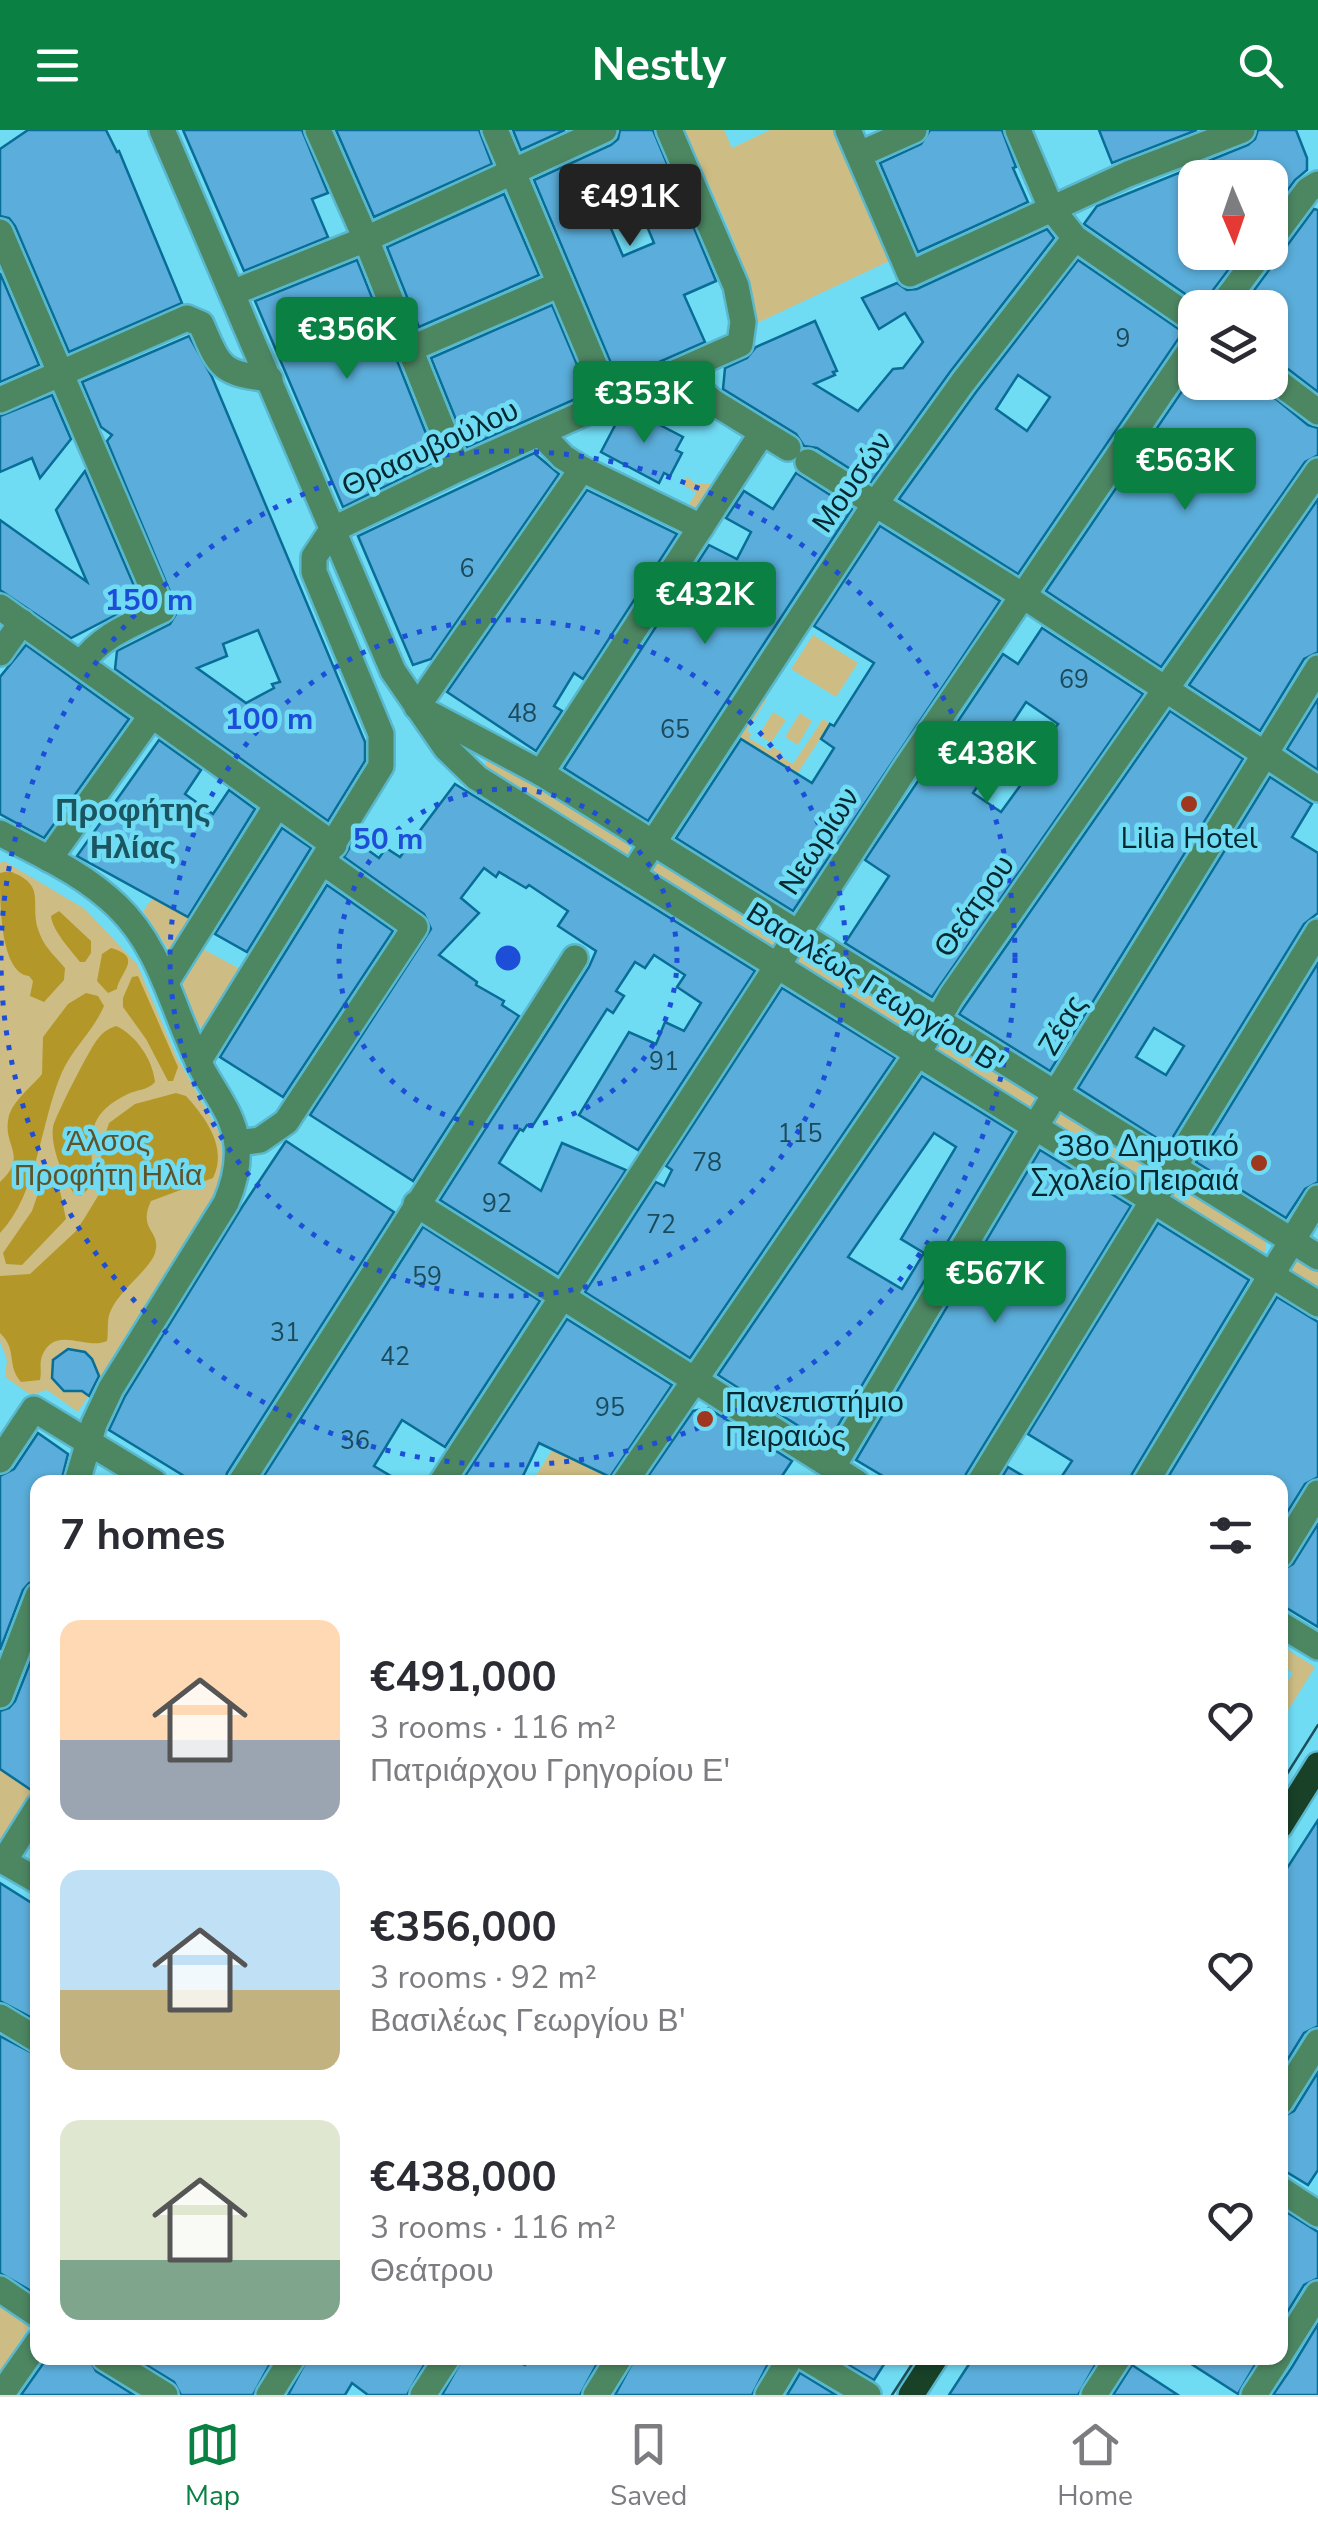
<!DOCTYPE html>
<html lang="en">
<head>
<meta charset="utf-8">
<style>
	:root { --surface:#fff; --page:#f7f7f7; --text:#2b2b33; --muted:#7c7c81; --line:#e1e1e2; --accent:#0b8043 }
	body { margin:0; font-family:"Nunito Sans",sans-serif; background:var(--page); color:var(--text); height:100vh; display:flex; flex-direction:column; font-size:38px; white-space:nowrap }
	* { box-sizing:border-box; margin:0 }
	p { font-size:32px; color:var(--muted) }
	.icon { flex:none; width:55px; height:55px; fill:none; stroke:currentColor; stroke-width:2; stroke-linecap:round; stroke-linejoin:round }
	.map { position:relative; flex:1; overflow:hidden }
	.panel { position:absolute; left:30px; top:1345px; width:1258px; height:890px; display:flex; flex-direction:column; background:var(--surface); border-radius:20px; box-shadow:0 2px 8px #0004 }
	.panel>* { flex:none }
	.needle { width:65px; rotate:178deg }
	.tools { position:absolute; left:1178px; top:30px; display:grid; gap:20px }
	.tools a { display:grid; place-items:center; width:110px; height:110px; border-radius:20px; background:var(--surface); box-shadow:0 2px 8px #0004; font-size:50px }
	.price { position:absolute; translate:-50% -85px; padding:0 22px; border-radius:10px; background:var(--accent); color:#fff; font-size:32px; line-height:65px; filter:drop-shadow(0 2px 5px #0008) }
	.price::after { content:''; position:absolute; left:50%; top:60px; width:30px; height:22px; margin-left:-15px; background:inherit; clip-path:polygon(0 0,100% 0,50% 100%) }
	.price.on { background:#222; color:#fff }
	ul { padding:0; list-style:none }
	li { display:flex; align-items:center; gap:30px; height:250px; padding:0 30px }
	li span { display:grid; place-items:center; flex:none; width:280px; height:200px; border-radius:20px; color:#555 }
	li>.icon { margin-inline-start:auto }
	span .icon { width:120px; height:120px; fill:#fffc; stroke-width:1 }
	li b { font-size:42px }
	h2 { display:flex; justify-content:space-between; align-items:center; height:120px; padding:0 30px; font-size:42px }
	header { display:flex; justify-content:space-between; align-items:center; height:130px; padding:0 30px; background:var(--accent); color:#fff; font-size:45px; font-weight:700 }
	.menu { display:flex; justify-content:space-around; align-items:center; height:140px; border-top:2px solid var(--line); background:var(--surface); font-size:28px; color:var(--muted) }
	.menu a { display:grid; justify-items:center; gap:5px }
	.menu .on { color:var(--accent) }
	.map>svg:first-child { display:block }
	.green { fill:#cdbd84 }
	.forest { fill:#b39829 }
	.building { fill:#5baedb; stroke:#086d97; stroke-width:2.5; fill-rule:evenodd }
	.lines { fill:none; stroke-linecap:round; stroke-linejoin:round }
	.minor-casing { stroke:#5ab8cd; stroke-width:30 }
	.major-casing { stroke:#5ab8cd; stroke-width:30 }
	.minor { stroke:#4d8762; stroke-width:25 }
	.major { stroke:#184128; stroke-width:25 }
	.tram { stroke:#1b4f5a; stroke-width:2.5 }
	.ring { fill:none; stroke:#1d4ed8; stroke-width:5; stroke-dasharray:5 10 }
	.poi-dot { fill:#9f371e; stroke:#70dcf4; stroke-width:4 }
	.labels { text-anchor:middle; stroke-width:9; stroke-linejoin:round; paint-order:stroke }
	.number-label { font-size:25px; fill:#1a4a5b }
	.street-label { font-size:30px; fill:#042830; stroke:#70dcf4 }
	.poi-label { font-size:30px; fill:#042830; stroke:#70dcf4 }
	.park-label { font-size:30px; fill:#5f5429; stroke:#70dcf4 }
	.neighbourhood-label { font-size:32px; font-weight:bold; fill:#1a5662; stroke:#70dcf4 }
	.centre { fill:#1d4ed8; stroke:#70dcf4; stroke-width:5 }
	.ring-label { font-size:30px; text-anchor:middle; font-weight:bold; fill:#1d4ed8; stroke:#70dcf4; stroke-width:9; stroke-linejoin:round; paint-order:stroke }
</style>
</head>
<body>
<header><svg class="icon" aria-label="menu" viewBox="0 0 24 24"><path d="M4 6h16M4 12h16M4 18h16"/></svg>Nestly<svg class="icon" aria-label="search" viewBox="0 0 24 24"><circle cx="10" cy="10" r="6"/><path d="M15 15l6 6"/></svg></header>
<div class="map">
<svg width="1318" height="2265" viewBox="0 0 1318 2265">
	<rect width="100%" height="100%" fill="#70dcf4"/>
	<g class="green">
		<path d="M682 0H724L732 18 770 0H839L898 127 755 194C748 126 711 61 682 0Z"/>
		<polygon points="687,347 696,354 713,354 698,379 689,374 696,363 682,354"/>
		<polygon points="813,505 858,533 836,567 791,539"/>
		<polygon points="760,565 767,569 747,601 751,604 749,608 770,621 773,617 782,622 780,626 793,634 823,589 830,594 797,644 733,604"/>
		<polygon points="773,582 786,590 771,613 759,605"/>
		<polygon points="800,583 812,591 798,615 785,607"/>
		<polygon points="490,626 631,710 629,724 616,726 483,637"/>
		<polygon points="660,728 778,800 782,809 775,820 649,745 649,736"/>
		<polygon points="4,731 85,779 137,834 176,926 218,1000 226,1037 219,1058 78,1282 47,1260 31,1265 5,1247 7,1230 0,1211 0,733"/>
		<polygon points="153,768 191,789 170,822 143,781"/>
		<polygon points="201,818 242,840 205,899 196,894 179,851"/>
		<polygon points="807,820 913,887 911,900 907,903 795,832 798,823"/>
		<polygon points="946,907 1035,963 1033,976 1029,979 934,920 941,908"/>
		<polygon points="1063,981 1154,1038 1152,1051 1148,1053 1051,993 1058,982"/>
		<polygon points="1183,1056 1266,1108 1265,1121 1260,1124 1172,1068 1175,1059"/>
		<polygon points="1301,1130 1318,1139 1318,1166 1290,1142 1293,1133"/>
		<polygon points="552,1320 615,1350 613,1352 532,1352"/>
		<polygon points="1283,1517 1315,1537 1289,1579 1280,1574 1280,1552 1286,1554 1293,1543 1280,1534"/>
		<polygon points="0,1639 36,1663 4,1715 0,1712"/>
		<polygon points="0,2177 30,2195 0,2244"/>
	</g>
	<g class="forest">
		<path d="M9 741C47 755 30 771 38 799 43 816 54 825 65 838L64 850 44 872 30 866 33 851 29 846C0 843 0 773 0 743Z"/>
		<path d="M59 781 91 811V823L85 832H80C70 819 52 800 51 786Z"/>
		<path d="M111 818C144 827 120 842 117 859L108 863 97 851 102 824Z"/>
		<polygon points="138,846 178,937 173,951 168,951 146,909 123,877 123,868 132,847"/>
		<path d="M86 863 98 866 104 876C94 900 73 918 62 942 40 993 38 1063 0 1103V1052C28 1026 4 1017 8 991 10 972 31 958 42 944L43 907 68 874Z"/>
		<path d="M116 896C136 905 153 930 155 952 147 961 137 959 126 965 78 989 96 1015 91 1056L81 1066 75 1065C64 1050 50 1016 53 997 56 985 89 920 97 910 102 903 107 899 116 896Z"/>
		<path d="M176 963 186 966C206 988 228 1018 213 1048L151 1071C137 1101 162 1100 155 1123 150 1139 120 1160 111 1180 106 1190 109 1200 107 1211 86 1221 55 1194 42 1226 39 1234 42 1242 40 1250L21 1252C6 1235 18 1220 0 1203V1146L30 1144 75 1102 84 1089 101 1061V1018L109 993 135 974Z"/>
		<polygon points="50,1040 57,1047 66,1089 22,1135 6,1134 3,1123 32,1081 45,1043"/>
	</g>
	<g class="building">
		<polygon points="28,0 106,0 117,22 119,21 182,173 69,222 15,96 9,88 0,86 0,19"/>
		<polygon points="183,0 302,0 328,63 312,69 328,107 244,141"/>
		<polygon points="336,0 479,0 492,34 374,87"/>
		<polygon points="513,0 565,0 521,20"/>
		<path d="M620 0H653L716 151 684 165 705 212 618 250 534 50 611 15 618 9ZM637 72 654 113 623 126 606 87Z"/>
		<polygon points="930,0 1002,0 1016,37 1013,38 1028,72 918,122 880,33 921,14"/>
		<polygon points="1099,0 1197,0 1112,33"/>
		<polygon points="1258,0 1296,0 1307,28 1307,40 1295,50 1270,84 1270,48 1195,48 1195,102 1181,122 1223,122 1235,131 1207,168 1204,177 1084,94 1097,76 1248,15 1255,9"/>
		<polygon points="504,64 539,145 419,197 387,117"/>
		<polygon points="1314,79 1318,80 1318,262 1280,233 1270,230 1270,178 1241,178"/>
		<polygon points="1047,99 1054,108 950,242 871,352 817,318 804,316 796,304 723,259 725,238 747,228 756,217 815,191 837,241 833,242 835,245 814,254 858,281 893,239 903,238 923,212 905,183 879,199 862,168 897,153 907,160 917,159"/>
		<polygon points="357,130 437,331 343,377 255,171"/>
		<path d="M1078 130 1183 202 1018 444 899 369 976 262ZM1018 245 1050 267 1027 301 996 279Z"/>
		<polygon points="0,143 39,235 0,252"/>
		<polygon points="552,175 589,263 467,317 431,228"/>
		<path d="M189 206 212 247 365 612V631L328 691 115 539 117 521 170 494 178 481 107 311 112 305 101 297 82 252ZM258 500 280 552 272 554 274 558 246 573 197 538 227 526 223 514Z"/>
		<polygon points="1195,242 1195,252 1255,252 1308,295 1318,298 1318,325 1305,332 1161,537 1046,461"/>
		<polygon points="52,265 71,309 40,348 32,328 0,342 0,286"/>
		<polygon points="631,280 683,307 676,320 682,323 670,346 664,343 659,353 601,322 621,284"/>
		<polygon points="534,323 559,344 431,529 413,535 358,406"/>
		<polygon points="85,341 141,472 71,508 0,460 0,390 87,452 56,380"/>
		<polygon points="796,343 852,379 648,691 564,638 709,415 737,429 751,402 726,388 744,361 773,379"/>
		<polygon points="587,360 677,404 583,549 574,543 554,576 562,581 536,621 447,562"/>
		<polygon points="1318,369 1318,522 1304,529 1260,601 1189,555"/>
		<polygon points="880,396 1000,471 793,781 676,708 741,609 812,653 834,618 821,609 830,594 834,596 874,533 814,496"/>
		<path d="M1042 498 1143 564 932 867 845 813 889 746 865 730 1003 524 1018 534ZM1026 572 1058 594 1033 629 1001 610ZM996 629 1025 649 1001 682 973 663Z"/>
		<polygon points="26,515 129,589 44,708 0,684 0,547"/>
		<polygon points="1318,569 1318,640 1287,619"/>
		<polygon points="1170,581 1243,629 1050,941 959,884"/>
		<polygon points="159,610 201,640 185,664 213,684 229,660 255,679 188,787 77,726"/>
		<path d="M1270 647 1312 674 1292 707 1318 723V783L1304 794 1168 1015 1078 958ZM1154 898 1184 916 1166 945 1136 927Z"/>
		<polygon points="455,654 755,841 638,1020 579,985 629,902 656,914 665,892 684,901 701,873 677,857 685,845 654,825 645,838 635,832 616,861 624,866 613,883 607,879 532,997 527,995 523,1001 520,999 499,1033 541,1061 562,1013 626,1040 558,1144 440,1070 589,837 596,821 558,796 568,781 529,755 526,758 499,742 496,747 484,738 461,768 479,783 439,825 477,852 476,855 504,871 502,875 519,886 413,1051 310,985 431,799 424,784 344,727 354,710 379,728 386,718 400,727"/>
		<polygon points="282,698 311,718 247,822 215,804"/>
		<polygon points="327,755 393,801 283,967 220,927"/>
		<polygon points="1318,833 1318,1052 1305,1059 1286,1088 1196,1032"/>
		<polygon points="782,858 895,928 690,1228 585,1162 656,1052 664,1056 672,1040 666,1036"/>
		<path d="M922 946 1013 1002 827 1314 718 1245ZM934 1003 956 1017 901 1109 924 1123 902 1159 848 1127Z"/>
		<polygon points="286,1011 394,1082 227,1343 225,1352 194,1352 109,1300 125,1266 242,1077"/>
		<polygon points="1040,1020 1131,1076 966,1344 964,1352 893,1352 856,1330"/>
		<polygon points="1158,1093 1249,1150 1132,1344 1130,1352 1058,1352 1072,1331 1028,1304"/>
		<polygon points="423,1097 540,1171 445,1317 402,1290 374,1336 401,1352 260,1352"/>
		<polygon points="1277,1167 1318,1192 1318,1347 1305,1354 1280,1394 1280,1352 1165,1352"/>
		<polygon points="567,1189 672,1255 610,1347 539,1313 520,1352 461,1352"/>
		<polygon points="68,1219 85,1222 92,1229 99,1246 89,1266 82,1261 64,1261 52,1248 53,1230"/>
		<polygon points="708,1278 792,1331 778,1352 644,1352 693,1281"/>
		<polygon points="38,1303 68,1324 61,1352 38,1352 38,1450 29,1453 23,1460 0,1520 0,1346 14,1339"/>
		<polygon points="1008,1337 1033,1352 999,1352"/>
		<polygon points="1318,1394 1318,1497 1280,1474 1280,1441 1293,1434"/>
		<polygon points="38,1513 38,1661 34,1662 0,1639 0,1581 9,1578 15,1571"/>
		<polygon points="1318,1690 1318,1896 1304,1903 1280,1942 1280,1749"/>
		<polygon points="0,1753 38,1777 38,1891 0,1871"/>
		<polygon points="0,1906 38,1926 38,2165 0,2143"/>
		<polygon points="1318,1942 1318,2040 1308,2055 1280,2038 1280,1988 1294,1981"/>
		<polygon points="1280,2078 1318,2102 1318,2148 1304,2155 1280,2194"/>
		<polygon points="1318,2194 1318,2265 1273,2265 1292,2237"/>
		<polygon points="47,2228 89,2228 96,2241 134,2265 21,2265"/>
		<polygon points="135,2228 273,2228 253,2265 181,2265 174,2252"/>
		<polygon points="308,2228 428,2228 407,2265 368,2265 352,2253 345,2265 288,2265"/>
		<polygon points="463,2228 508,2228 525,2235 530,2228 600,2228 580,2265 442,2265"/>
		<polygon points="635,2228 771,2228 752,2265 615,2265"/>
		<polygon points="837,2228 888,2228 874,2250"/>
		<polygon points="973,2228 1099,2228 1078,2265 949,2265"/>
		<polygon points="1182,2228 1259,2228 1238,2264"/>
		<polygon points="1132,2235 1178,2265 1113,2265"/>
		<polygon points="800,2243 836,2265 787,2265"/>
	</g>
	<g class="lines">
		<g class="minor-casing">
			<g id="minor">
				<polyline points="162,0 393,541 446,618 477,648 1318,1174"/>
				<polyline points="318,0 366,109 458,339"/>
				<polyline points="495,0 610,272"/>
				<polyline points="848,0 910,144 1128,44 1242,0"/>
				<polyline points="1018,0 1051,78 1075,108 1195,191"/>
				<polyline points="860,24 914,0"/>
				<path d="M0 102 162 480C131 495 102 505 81 534"/>
				<polyline points="1270,111 1308,60 1318,54"/>
				<polyline points="232,163 366,109 604,0"/>
				<polyline points="1220,178 1262,122"/>
				<polyline points="410,219 560,154"/>
				<polyline points="678,242 713,272 788,318"/>
				<polyline points="1270,246 1318,282"/>
				<path d="M0 270 187 188 201 194C220 238 220 243 270 249"/>
				<polyline points="540,303 563,327 582,339 701,397"/>
				<polyline points="808,332 1025,467 1318,659"/>
				<polyline points="0,477 334,715"/>
				<polyline points="0,523 22,492"/>
				<polyline points="417,577 582,339"/>
				<polyline points="421,579 541,643 1318,1127"/>
				<polyline points="541,643 762,303"/>
				<path d="M0 703C41 725 83 743 117 776 161 818 172 878 198 931 211 959 233 981 237 1014 239 1035 234 1054 226 1073L111 1258 94 1294 77 1352"/>
				<polyline points="49,729 152,585"/>
				<polyline points="632,745 875,374 963,252 1075,108"/>
				<polyline points="166,852 277,675"/>
				<polyline points="198,932 381,636 381,604 314,442 314,427 332,400 458,339 740,214 743,192 736,156 669,0"/>
				<polyline points="237,1013 260,1010 286,992 415,797 323,732"/>
				<polyline points="416,1074 856,1352"/>
				<polyline points="0,1330 34,1279 154,1352"/>
				<polyline points="832,1338 1035,997 1318,538"/>
				<polyline points="241,1352 575,828"/>
				<polyline points="442,1352 907,636 1195,213"/>
				<polyline points="625,1352 918,923 952,865 1318,341"/>
				<polyline points="980,1352 1318,802"/>
				<polyline points="1146,1352 1318,1068"/>
				<polyline points="1280,1425 1318,1363"/>
				<polyline points="1280,1494 1318,1517"/>
				<polyline points="0,1565 38,1466"/>
				<polyline points="0,1729 38,1751"/>
				<polyline points="4,1731 38,1677"/>
				<polyline points="0,1887 38,1910"/>
				<polyline points="1280,1972 1318,1912"/>
				<polyline points="1280,2059 1318,2084"/>
				<polyline points="0,2159 38,2185"/>
				<polyline points="1280,2224 1318,2164"/>
				<polyline points="105,2228 165,2265"/>
				<polyline points="806,2228 868,2265"/>
				<polyline points="1,2265 38,2212"/>
				<polyline points="269,2265 292,2228"/>
				<polyline points="423,2265 447,2228"/>
				<polyline points="596,2265 619,2228"/>
				<polyline points="768,2265 790,2228"/>
				<polyline points="1094,2265 1118,2228"/>
				<polyline points="1254,2265 1278,2228"/>
			</g>
		</g>
		<g class="major-casing">
			<g id="major">
				<polyline points="1280,1696 1318,1635"/>
				<polyline points="911,2265 935,2228"/>
			</g>
		</g>
		<use href="#minor" class="minor"/>
		<use href="#major" class="major"/>
		<g class="tram">
			<polyline points="1280,1655 1318,1595"/>
			<polyline points="892,2265 916,2228"/>
		</g>
	</g>
	<g class="ring">
		<circle cx="508" cy="828" r="169"/>
		<circle cx="508" cy="828" r="338"/>
		<circle cx="508" cy="828" r="507"/>
	</g>
	<g class="poi-dot">
		<circle cx="1189" cy="674" r="10"/>
		<circle cx="1259" cy="1033" r="10"/>
		<circle cx="705" cy="1289" r="10"/>
	</g>
	<g class="labels">
		<g class="number-label">
			<text x="1123" y="217">9</text>
			<text x="467" y="447">6</text>
			<text x="1074" y="558">69</text>
			<text x="522" y="592">48</text>
			<text x="675" y="608">65</text>
			<text x="664" y="940">91</text>
			<text x="800" y="1012">115</text>
			<text x="707" y="1041">78</text>
			<text x="497" y="1082">92</text>
			<text x="661" y="1103">72</text>
			<text x="427" y="1155">59</text>
			<text x="285" y="1211">31</text>
			<text x="395" y="1235">42</text>
			<text x="610" y="1286">95</text>
			<text x="355" y="1319">36</text>
		</g>
		<g class="street-label">
			<text transform="translate(430 318) rotate(-25)" y="10">Θρασυβούλου</text>
			<text transform="translate(852 352) rotate(-55)" y="10">Μουσών</text>
			<text transform="translate(819 711) rotate(-57)" y="10">Νεωρίων</text>
			<text transform="translate(974 776) rotate(-55)" y="10">Θεάτρου</text>
			<text transform="translate(875 858) rotate(32)" y="10">Βασιλέως Γεωργίου Β'</text>
			<text transform="translate(1062 895) rotate(-59)" y="10">Ζέας</text>
		</g>
		<g class="poi-label">
			<text x="1189" y="718">Lilia Hotel</text>
			<text x="1239" y="1026" text-anchor="end">38ο Δημοτικό<tspan x="1239" dy="34">Σχολείο Πειραιά</tspan></text>
			<text x="725" y="1282" text-anchor="start">Πανεπιστήμιο<tspan x="725" dy="34">Πειραιώς</tspan></text>
		</g>
		<g class="park-label">
			<text x="108" y="1021">Άλσος<tspan x="108" dy="34">Προφήτη Ηλία</tspan></text>
		</g>
		<g class="neighbourhood-label">
			<text x="133" y="691">Προφήτης<tspan x="133" dy="37">Ηλίας</tspan></text>
		</g>
	</g>
	<circle cx="508" cy="828" r="15" class="centre"/>
	<g class="ring-label">
		<text x="149" y="480">150 m</text>
		<text x="269" y="599">100 m</text>
		<text x="388" y="719">50 m</text>
	</g>
</svg>
<div class="tools">
<a><svg class="needle" viewBox="-14 -14 28 28"><path d="M0-13l5 13h-10z" fill="#e53935"/><path d="M0 13l5-13h-10z" fill="#7c7c81"/></svg></a>
<a><svg class="icon" aria-label="layers" viewBox="0 0 24 24"><path d="M12 4l9 5-9 5-9-5zM3 14l9 5 9-5"/></svg></a>
</div>
<b class="price on" style="left:630px;top:119px">€491K</b>
<b class="price" style="left:347px;top:252px">€356K</b>
<b class="price" style="left:644px;top:316px">€353K</b>
<b class="price" style="left:1185px;top:383px">€563K</b>
<b class="price" style="left:705px;top:517px">€432K</b>
<b class="price" style="left:987px;top:676px">€438K</b>
<b class="price" style="left:995px;top:1196px">€567K</b>
<section class="panel">
<h2>7 homes<svg class="icon" aria-label="filters" viewBox="0 0 24 24"><path d="M4 7h16M4 17h16"/><circle cx="9" cy="7" r="2"/><circle cx="15" cy="17" r="2"/></svg></h2>
<ul>
<li><span style="background:linear-gradient(#ffd9b3 60%,#9aa5b1 0)"><svg class="icon" aria-label="home" viewBox="0 0 24 24"><path d="M3 11l9-7 9 7M6 9v11h12V9"/></svg></span><div><b>€491,000</b><p>3 rooms · 116 m²</p><p>Πατριάρχου Γρηγορίου Ε'</p></div><svg class="icon" aria-label="heart" viewBox="0 0 24 24"><path d="M12 20l-8-8c-3-5 5-10 8-4 3-6 11-1 8 4z"/></svg></li>
<li><span style="background:linear-gradient(#bfe0f5 60%,#c2b280 0)"><svg class="icon" aria-label="home" viewBox="0 0 24 24"><path d="M3 11l9-7 9 7M6 9v11h12V9"/></svg></span><div><b>€356,000</b><p>3 rooms · 92 m²</p><p>Βασιλέως Γεωργίου Β'</p></div><svg class="icon" aria-label="heart" viewBox="0 0 24 24"><path d="M12 20l-8-8c-3-5 5-10 8-4 3-6 11-1 8 4z"/></svg></li>
<li><span style="background:linear-gradient(#dfe7d0 70%,#7fa58c 0)"><svg class="icon" aria-label="home" viewBox="0 0 24 24"><path d="M3 11l9-7 9 7M6 9v11h12V9"/></svg></span><div><b>€438,000</b><p>3 rooms · 116 m²</p><p>Θεάτρου</p></div><svg class="icon" aria-label="heart" viewBox="0 0 24 24"><path d="M12 20l-8-8c-3-5 5-10 8-4 3-6 11-1 8 4z"/></svg></li>
</ul>
</section>
</div>
<nav class="menu">
<a class="on"><svg class="icon" aria-label="map" viewBox="0 0 24 24"><path d="M3 6l6-2 6 2 6-2v14l-6 2-6-2-6 2zM9 4v14M15 6v14"/></svg>Map</a>
<a><svg class="icon" aria-label="saved" viewBox="0 0 24 24"><path d="M7 4h10v16l-5-4-5 4z"/></svg>Saved</a>
<a><svg class="icon" aria-label="home" viewBox="0 0 24 24"><path d="M3 11l9-7 9 7M6 9v11h12V9"/></svg>Home</a>
</nav>
</body>
</html>
